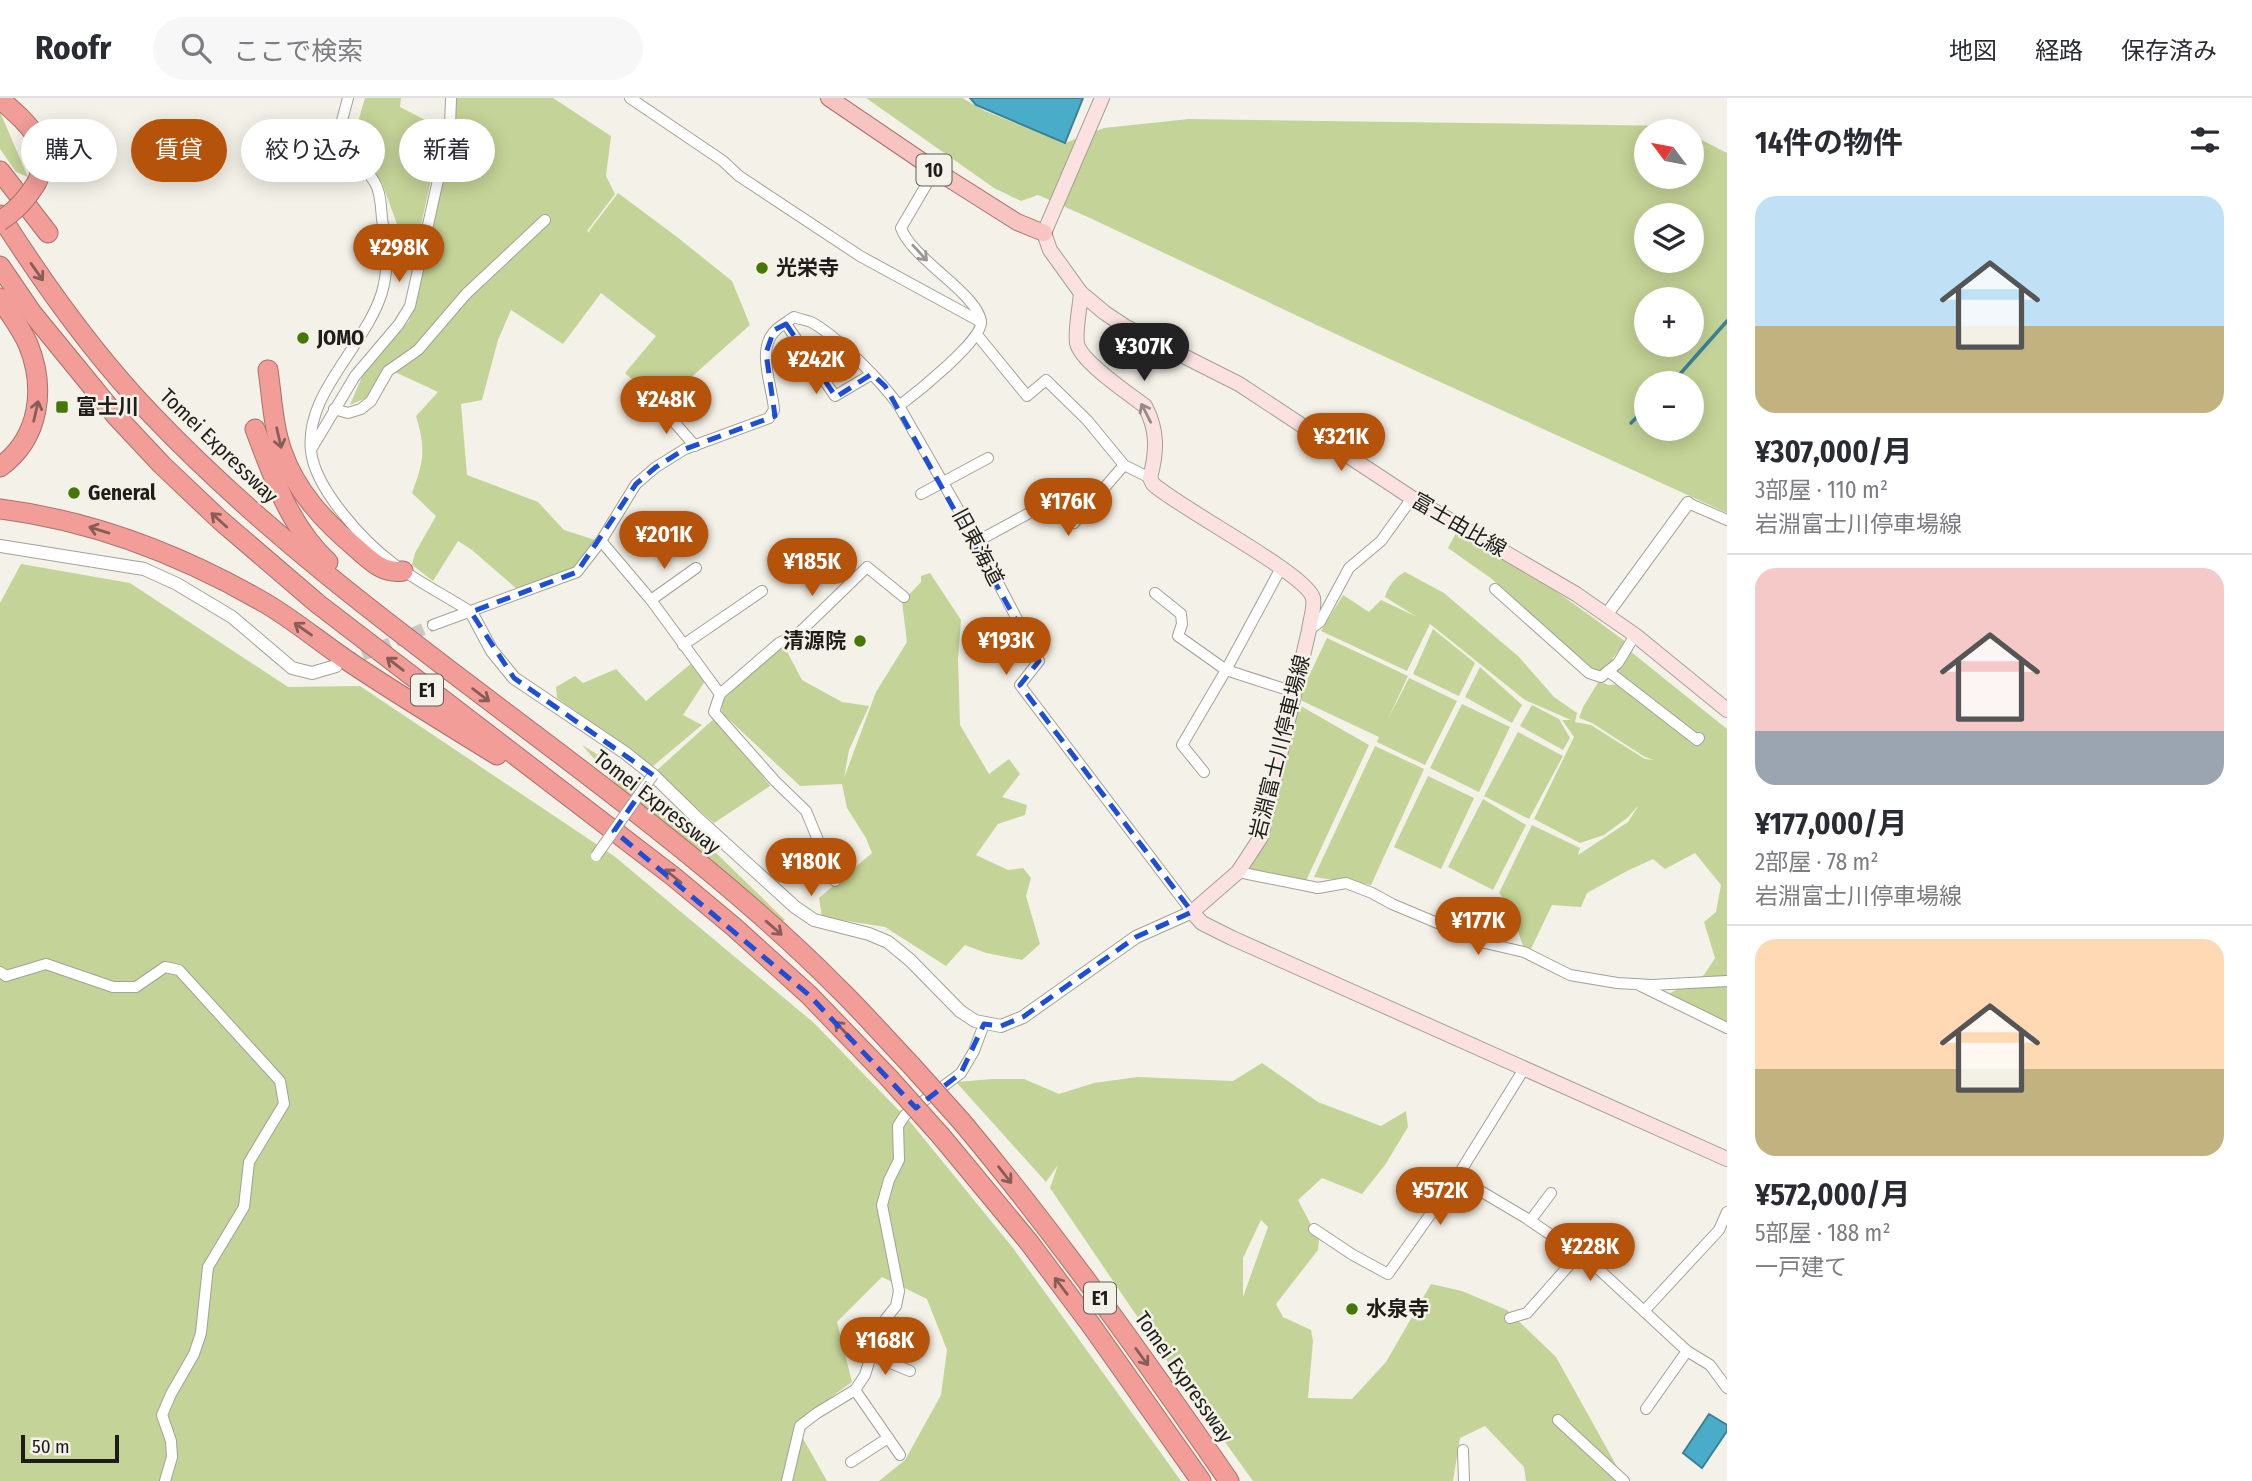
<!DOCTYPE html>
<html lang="ja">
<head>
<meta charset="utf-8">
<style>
	:root { --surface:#fff; --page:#f7f7f7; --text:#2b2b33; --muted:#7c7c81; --line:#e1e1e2; --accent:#b45309 }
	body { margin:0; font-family:"Fira Sans Condensed","Noto Sans JP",sans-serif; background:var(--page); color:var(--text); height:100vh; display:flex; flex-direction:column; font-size:26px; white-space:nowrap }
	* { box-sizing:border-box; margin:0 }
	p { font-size:23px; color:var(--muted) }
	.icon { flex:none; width:38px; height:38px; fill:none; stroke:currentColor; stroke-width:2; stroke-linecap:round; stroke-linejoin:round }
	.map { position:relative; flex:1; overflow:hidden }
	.sheet { display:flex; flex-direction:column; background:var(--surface); width:525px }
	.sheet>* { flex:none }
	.guide { position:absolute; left:21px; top:21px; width:665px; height:63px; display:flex; gap:14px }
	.needle { width:46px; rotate:302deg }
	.fabs { position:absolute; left:1634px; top:21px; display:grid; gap:14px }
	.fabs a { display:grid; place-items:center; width:70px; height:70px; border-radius:50%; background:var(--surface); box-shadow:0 4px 18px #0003; font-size:35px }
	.scale { position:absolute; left:21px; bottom:18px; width:98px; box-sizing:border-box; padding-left:7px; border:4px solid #1e1d1a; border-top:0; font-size:19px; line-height:24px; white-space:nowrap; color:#1e1d1a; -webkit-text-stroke:5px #f4f2e8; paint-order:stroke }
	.price { position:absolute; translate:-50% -60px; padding:0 16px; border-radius:24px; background:var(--accent); color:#fff; font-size:23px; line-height:46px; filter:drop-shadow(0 2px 4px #0008) }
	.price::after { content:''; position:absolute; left:50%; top:42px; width:21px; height:16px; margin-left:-10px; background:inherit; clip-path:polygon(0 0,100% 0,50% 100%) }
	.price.active { background:#222; color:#fff }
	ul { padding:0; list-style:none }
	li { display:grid; align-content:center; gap:14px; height:371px; padding:0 28px }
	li+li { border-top:2px solid var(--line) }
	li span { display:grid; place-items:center; height:217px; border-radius:21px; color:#555 }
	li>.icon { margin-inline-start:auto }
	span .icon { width:126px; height:126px; fill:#fffc; stroke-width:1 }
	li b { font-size:30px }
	h2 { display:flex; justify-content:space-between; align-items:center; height:84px; padding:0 28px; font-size:30px }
	.pill { padding:0 24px; border-radius:32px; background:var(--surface); box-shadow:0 4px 18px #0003; font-size:24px; line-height:63px }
	.pill.active { background:var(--accent); color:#fff }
	header { display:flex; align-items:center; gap:42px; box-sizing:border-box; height:98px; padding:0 35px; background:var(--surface); border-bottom:2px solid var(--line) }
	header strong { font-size:33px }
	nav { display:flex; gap:38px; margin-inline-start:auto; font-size:24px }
	.search { width:490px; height:63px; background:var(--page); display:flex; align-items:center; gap:18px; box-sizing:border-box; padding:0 24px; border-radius:38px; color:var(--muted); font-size:26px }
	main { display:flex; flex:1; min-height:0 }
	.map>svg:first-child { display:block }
	.green { fill:#c4d397; fill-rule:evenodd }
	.water { fill:#49adc9; stroke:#3c8294; stroke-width:2 }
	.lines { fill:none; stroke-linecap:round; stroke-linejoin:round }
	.stream { stroke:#3c8294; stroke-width:3.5 }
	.tertiary-tunnel { stroke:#c9c7bf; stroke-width:12; stroke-dasharray:12 6; stroke-linecap:butt }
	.minor-casing { stroke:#a3a198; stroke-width:12 }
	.tertiary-casing { stroke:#a3a198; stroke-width:14 }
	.secondary-casing { stroke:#a3a198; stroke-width:16 }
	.primary-casing { stroke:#a8706b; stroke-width:18 }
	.motorway-casing { stroke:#a8706b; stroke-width:21 }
	.minor { stroke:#fff; stroke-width:10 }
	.tertiary { stroke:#fff; stroke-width:12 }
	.secondary { stroke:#fbe2e0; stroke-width:14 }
	.primary { stroke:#f7c4c1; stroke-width:16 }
	.motorway { stroke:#f29d97; stroke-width:19 }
	.minor-bridge-casing { stroke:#a3a198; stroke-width:12; stroke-linecap:butt }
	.motorway-bridge-casing { stroke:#a8706b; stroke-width:21; stroke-linecap:butt }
	.minor-bridge { stroke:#fff; stroke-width:10 }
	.motorway-bridge { stroke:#f29d97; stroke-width:19 }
	.oneway { stroke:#9a9998 }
	.oneway2 { stroke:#885d58 }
	.oneway3 { stroke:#988987 }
	.marked { fill:none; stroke:#1d4ed8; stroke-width:5; stroke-dasharray:14 9; stroke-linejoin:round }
	.poi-dot { fill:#457802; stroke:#f4f2e8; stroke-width:2.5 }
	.labels { text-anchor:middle; stroke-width:5; stroke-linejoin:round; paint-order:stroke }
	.shield { fill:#f4f2e8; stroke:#5e5d58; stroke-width:2 }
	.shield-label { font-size:19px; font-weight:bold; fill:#1e1d1a }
	.poi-label { font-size:21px; font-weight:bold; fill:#1e1d1a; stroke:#f4f2e8; text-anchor:start }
	.street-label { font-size:21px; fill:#1e1d1a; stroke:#f4f2e8 }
</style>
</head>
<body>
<header>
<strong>Roofr</strong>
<div class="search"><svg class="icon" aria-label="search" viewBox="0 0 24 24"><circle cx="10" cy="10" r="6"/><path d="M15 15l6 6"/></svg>ここで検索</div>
<nav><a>地図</a><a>経路</a><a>保存済み</a></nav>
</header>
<main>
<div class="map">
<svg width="1727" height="1383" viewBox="0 0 1727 1383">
	<rect width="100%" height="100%" fill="#f4f2e8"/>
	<g class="green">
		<polygon points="365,0 401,0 400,9 439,29 437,55 412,167 382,85 351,48"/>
		<path d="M456 0H553L611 38 606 78 615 96 587 133 591 135 589 133 618 95 677 139 732 183 750 227 660 307 625 275 656 238 601 195 563 246 511 212 498 242 482 302 461 306 467 377 538 404 564 432 595 442 579 468 518 492 472 452 458 443 433 483 412 467 415 455 436 418 412 395C424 362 426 352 416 318L438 294 395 274 368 299 350 307 364 274 409 223 417 197Z"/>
		<path d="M866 0H962L985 13 1065 45 1104 30 1189 21 1676 28 1686 33H1647V79H1692V37L1727 55V415L1355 245 1090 120 1038 97 1021 103 994 90ZM1647 117H1692V163H1647ZM1647 201H1692V247H1647ZM1647 285H1692V331H1647Z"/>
		<polygon points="0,14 28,79 16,74 0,51"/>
		<path d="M1457 433C1517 464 1572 504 1626 544L1612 561 1622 567 1630 553 1727 631V927L1663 899 1704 877 1715 860 1704 824 1716 814 1721 787 1695 755 1665 771 1653 761 1627 773 1587 795 1581 809 1552 807 1530 853 1524 851 1510 809 1499 795 1532 727 1580 750 1578 757 1628 724 1639 707 1627 720 1604 737 1580 745 1534 721 1574 639 1562 622H1571L1525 602 1430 526 1407 573 1321 533 1343 497 1369 514 1381 502 1417 519 1385 499C1389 487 1394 480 1405 474L1444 495 1519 559 1554 599 1577 615 1575 624 1591 627 1645 661 1654 662 1645 659 1592 625 1579 620 1583 609 1599 583 1608 587 1620 586 1615 578 1590 576 1492 481 1448 450Z"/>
		<polygon points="21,466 130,485 288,589 360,588 614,758 814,925 912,1026 1013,1150 1181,1383 879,1383 905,1362 941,1297 947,1252 927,1201 882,1179 837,1224 852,1284 838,1294 796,1328 827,1383 0,1383 0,505"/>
		<polygon points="930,475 961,522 958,560 960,627 989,676 1009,661 1020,676 1002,699 1027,707 1025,717 998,726 976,757 1008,772 1023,770 1031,780 1026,798 1040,846 1022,862 986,855 965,847 946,868 885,829 822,819 819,800 872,755 866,740 847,710 842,686 800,688 722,615 721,604 728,597 771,555 784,548 802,582 842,604 869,608 849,652 844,680 876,594 907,544 902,504 921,484 921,478"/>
		<polygon points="1433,531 1475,565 1459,598 1413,576"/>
		<polygon points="1327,540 1408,578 1387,623 1409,580 1457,603 1425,667 1377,644 1379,639 1298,601"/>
		<polygon points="693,564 705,583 683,617 702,627 653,668 557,600 556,589 575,578 583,585 616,571 646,603"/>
		<polygon points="1480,569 1522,607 1512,625 1465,599"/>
		<polygon points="1462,606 1510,629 1479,694 1430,670"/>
		<polygon points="1299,607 1369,647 1304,787 1247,771 1267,743"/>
		<polygon points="1532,607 1559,621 1570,640 1563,652 1520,628"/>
		<polygon points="717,618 770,688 714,725 655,674"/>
		<polygon points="1518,634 1563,658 1529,721 1484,698"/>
		<polygon points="582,647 624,673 682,722 785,822 781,825 720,771 615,685"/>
		<polygon points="1375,648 1424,671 1371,787 1314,779"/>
		<polygon points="1428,678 1474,700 1441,771 1394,749"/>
		<polygon points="1483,701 1526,727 1493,792 1448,769"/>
		<path d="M1262 965 1318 1004 1381 1028 1406 1013 1408 1029 1385 1067 1362 1096 1322 1080 1298 1102 1319 1142 1318 1152 1276 1206 1283 1219 1311 1232 1313 1243 1308 1300 1352 1301 1386 1264 1431 1186 1462 1193 1507 1212 1556 1259 1625 1383H1526L1524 1369 1485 1328 1460 1340 1453 1383H1253L1183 1286 1050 1090 1058 1067 1046 1084 956 984 993 981H1024L1059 996 1094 985 1137 979 1233 983ZM1261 1122 1268 1129 1243 1199V1160Z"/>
	</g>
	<g class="water">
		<polygon points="970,0 1083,0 1065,45 976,7"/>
		<polygon points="1709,1316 1727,1327 1727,1333 1702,1370 1683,1355"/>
	</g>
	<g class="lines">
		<g class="stream">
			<polyline points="1672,285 1727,223"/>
			<polyline points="1631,325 1647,309"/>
		</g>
		<polyline class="tertiary-tunnel" points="346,564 433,527"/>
		<g class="minor-casing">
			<g id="minor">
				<path d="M348 0 337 41C350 54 366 69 375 85 381 95 381 110 382 121 394 187 381 207 346 260 328 287 307 318 311 353 315 391 364 444 394 466 418 484 446 498 471 514"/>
				<polyline points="630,0 723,63 739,78 860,158 981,224"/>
				<polyline points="786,226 835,298 872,276"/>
				<polyline points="978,238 1027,298 1046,282 1087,322 1124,367 1150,380"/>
				<path d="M899 308C915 296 983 242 981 224 980 207 949 183 936 171 924 160 907 146 901 130L935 72"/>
				<polyline points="670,310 675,325 695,348"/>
				<polyline points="334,311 348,315 361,311 371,303 388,273 418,252 466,196 545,122"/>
				<polyline points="312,350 355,278 399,226 410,208 450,28 451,0"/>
				<polyline points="921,396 988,360"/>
				<polyline points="1688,405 1727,422"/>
				<polyline points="601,443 651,502 720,596"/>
				<polyline points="976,444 1044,407 1074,425 1124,367"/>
				<polyline points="1495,491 1589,575 1601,579 1618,565 1635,537"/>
				<polyline points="1155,495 1181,516 1182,526 1178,538 1226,572 1294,594"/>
				<polyline points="651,502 696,470"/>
				<path d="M433 527 577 474 601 443 636 386 656 369 685 351 769 320 774 312C773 289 755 251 776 232 781 227 789 223 794 219 799 221 806 222 811 224 836 237 882 284 899 308L973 437 1039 563 1020 587 1192 814"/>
				<polyline points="1309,532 1320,524 1349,470 1381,443 1412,400"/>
				<polyline points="683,547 762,493"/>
				<polyline points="1608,573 1697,642 1699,640"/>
				<polyline points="1204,674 1182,647 1226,572 1281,470"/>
				<polyline points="1238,774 1318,790 1346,785 1372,795 1392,806 1485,845 1524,854 1570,877 1617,885 1652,887 1727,883"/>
				<polyline points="835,783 806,713 775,683 714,614 720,596 779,545 799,535 867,469 904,499"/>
				<polyline points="0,874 6,878 46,866 113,889 136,889 165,869 179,872 280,983 284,1006 249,1064 244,1109 208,1169 201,1235 194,1256 171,1296 162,1317 171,1343 172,1359 165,1383"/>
				<polyline points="1641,888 1727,930"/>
				<polyline points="1457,1079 1526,1120 1592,1165 1687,1253 1710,1267 1727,1290"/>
				<polyline points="1530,1123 1551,1095"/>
				<polyline points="1314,1131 1353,1157 1388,1176 1457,1079 1524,971"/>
				<polyline points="1644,1213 1719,1132 1727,1114"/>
				<polyline points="1510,1220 1527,1215 1579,1156"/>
				<polyline points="871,1257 910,1273"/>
				<polyline points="855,1292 900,1357"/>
				<polyline points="1646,1311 1687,1253"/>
				<polyline points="1558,1322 1624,1383"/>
				<polyline points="1463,1352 1464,1383"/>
				<polyline points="851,1364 888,1340"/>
				<polyline points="787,1383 800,1328 817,1315 855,1292 865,1277 880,1228 896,1208 899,1193 882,1107 889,1082 899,1062 898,1028 905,1017 961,975 974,953 984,926"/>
			</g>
		</g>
		<g class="tertiary-casing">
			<g id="tertiary">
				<polyline points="0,448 144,471 177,486 232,519 292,570 312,575 336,568"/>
				<polyline points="471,514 492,553 514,580 624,654 653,677 698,721 795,809 814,822 869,836 888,844 910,862 960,913 975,923 1001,928 1023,919 1136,839 1192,814"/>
				<polyline points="1607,516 1688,405"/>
			</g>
		</g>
		<g class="secondary-casing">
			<g id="secondary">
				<polyline points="1102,0 1044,135 1050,152 1081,195 1105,215 1126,229 1239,286 1412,400 1576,496 1635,537 1727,612"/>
				<path d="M1081 195C1080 209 1075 232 1077 245 1080 263 1129 296 1145 308 1158 333 1157 353 1150 380L1153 386C1179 410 1307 476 1313 500 1315 509 1310 523 1309 532L1261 739 1238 774 1192 814 1202 825 1232 840 1727 1061"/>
			</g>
		</g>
		<g class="primary-casing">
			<polyline id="primary" points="829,0 935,72 1017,124 1044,135"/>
		</g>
		<g class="motorway-casing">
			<g id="motorway">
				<path d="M0 1C27 25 54 46 37 84"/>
				<polyline points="0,73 48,135"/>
				<path d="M0 117C45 188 94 257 152 317 298 470 473 586 638 716 707 770 776 827 837 889 863 914 886 941 911 967"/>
				<polyline points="0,168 32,215 117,319 162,367 220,422 318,506 674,779 734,829 809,897 889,980"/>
				<path d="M0 200C9 215 21 230 28 246 46 290 40 340 0 369"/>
				<path d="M268 272C272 299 273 328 282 353 296 394 325 424 357 451 372 464 383 476 403 473"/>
				<path d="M255 331C273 378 289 428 328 464"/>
				<path d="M0 411C95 423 182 457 265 505 294 522 320 544 348 563 397 596 447 626 497 657"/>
				<path d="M962 1024C1058 1139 1144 1260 1229 1383"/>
				<polyline points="941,1038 1028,1143 1091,1227 1201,1383"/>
			</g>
		</g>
		<use href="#minor" class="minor"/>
		<use href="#tertiary" class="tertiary"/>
		<use href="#secondary" class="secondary"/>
		<use href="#primary" class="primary"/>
		<use href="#motorway" class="motorway"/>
		<g class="minor-bridge-casing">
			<polyline id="minor-bridge" points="596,758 653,677"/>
		</g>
		<g class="motorway-bridge-casing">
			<g id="motorway-bridge">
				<path d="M0 123C16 113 27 101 37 84"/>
				<polyline points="911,967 962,1024"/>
				<polyline points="889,980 941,1038"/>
			</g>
		</g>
		<use href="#minor-bridge" class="minor-bridge"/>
		<use href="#motorway-bridge" class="motorway-bridge"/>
	</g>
	<defs><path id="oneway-shaft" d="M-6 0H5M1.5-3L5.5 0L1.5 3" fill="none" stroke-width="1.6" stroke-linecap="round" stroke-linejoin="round" transform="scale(1.75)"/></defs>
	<use class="oneway" href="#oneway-shaft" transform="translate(920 155) rotate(47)"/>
	<g class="oneway2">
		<use href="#oneway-shaft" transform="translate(37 174) rotate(55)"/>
		<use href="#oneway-shaft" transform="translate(36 313) rotate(-77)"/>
		<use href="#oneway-shaft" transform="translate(279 340) rotate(77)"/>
		<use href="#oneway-shaft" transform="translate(219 422) rotate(-138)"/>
		<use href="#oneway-shaft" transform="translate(99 432) rotate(-163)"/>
		<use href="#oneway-shaft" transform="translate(303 531) rotate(-145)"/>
		<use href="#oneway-shaft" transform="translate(395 566) rotate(-142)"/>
		<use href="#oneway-shaft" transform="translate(481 597) rotate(37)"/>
		<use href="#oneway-shaft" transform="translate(673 778) rotate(-141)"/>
		<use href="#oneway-shaft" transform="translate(774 830) rotate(41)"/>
		<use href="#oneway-shaft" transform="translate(842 931) rotate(-134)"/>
		<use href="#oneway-shaft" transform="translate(1005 1077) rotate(52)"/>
		<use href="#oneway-shaft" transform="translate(1061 1188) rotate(-127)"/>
		<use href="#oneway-shaft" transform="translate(1142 1259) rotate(54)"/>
	</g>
	<use class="oneway3" href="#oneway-shaft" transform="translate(1146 315) rotate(-117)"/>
	<path class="marked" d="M786 226 836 299 872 276 885 288 1039 563 1020 587 1192 814 1136 839 1023 919 1001 928 984 926 961 975 916 1010 809 897 614 733 653 677 514 580 471 514 577 474 636 386 656 369 685 351 775 318 766 255 774 232Z"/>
	<g class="poi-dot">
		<circle cx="762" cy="170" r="7"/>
		<circle cx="303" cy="240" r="7"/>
		<rect x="55" y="302" width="14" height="14" rx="3.5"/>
		<circle cx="74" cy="395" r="7"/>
		<circle cx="860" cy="543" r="7"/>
		<circle cx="1352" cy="1211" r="7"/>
	</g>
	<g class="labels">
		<g class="shield">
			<rect x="916.5" y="56.5" width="35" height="31" rx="5"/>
			<rect x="411" y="576.5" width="32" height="31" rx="5"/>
			<rect x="1084" y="1184.5" width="32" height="31" rx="5"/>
		</g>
		<g class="shield-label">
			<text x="934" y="79">10</text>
			<text x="427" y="599">E1</text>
			<text x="1100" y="1207">E1</text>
		</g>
		<g class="poi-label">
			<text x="776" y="177">光栄寺</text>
			<text x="317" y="247">JOMO</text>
			<text x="76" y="316">富士川</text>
			<text x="88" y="402">General</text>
			<text x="846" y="550" text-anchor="end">清源院</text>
			<text x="1366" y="1218">水泉寺</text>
		</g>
		<g class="street-label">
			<text transform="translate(219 348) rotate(44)" y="7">Tomei Expressway</text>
			<text transform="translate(1459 427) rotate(30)" y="7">富士由比線</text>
			<text transform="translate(978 449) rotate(62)" y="7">旧東海道</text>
			<text transform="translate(1280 649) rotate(-76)" y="7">岩淵富士川停車場線</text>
			<text transform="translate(657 704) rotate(38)" y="7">Tomei Expressway</text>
			<text transform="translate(1184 1279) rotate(55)" y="7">Tomei Expressway</text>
		</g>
	</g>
</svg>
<div class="fabs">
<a><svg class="needle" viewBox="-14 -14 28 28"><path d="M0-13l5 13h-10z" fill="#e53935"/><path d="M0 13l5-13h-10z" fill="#7c7c81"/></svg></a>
<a><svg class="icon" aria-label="layers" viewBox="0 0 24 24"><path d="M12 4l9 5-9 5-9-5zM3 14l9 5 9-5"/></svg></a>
<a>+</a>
<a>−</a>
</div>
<div class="scale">50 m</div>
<b class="price" style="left:399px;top:186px">¥298K</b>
<b class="price active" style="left:1144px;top:285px">¥307K</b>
<b class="price" style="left:816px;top:298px">¥242K</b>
<b class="price" style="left:666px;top:338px">¥248K</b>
<b class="price" style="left:1341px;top:375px">¥321K</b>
<b class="price" style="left:1068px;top:440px">¥176K</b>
<b class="price" style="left:664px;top:473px">¥201K</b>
<b class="price" style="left:812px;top:500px">¥185K</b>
<b class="price" style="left:1006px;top:579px">¥193K</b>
<b class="price" style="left:811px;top:800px">¥180K</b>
<b class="price" style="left:1478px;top:859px">¥177K</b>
<b class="price" style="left:1440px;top:1129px">¥572K</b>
<b class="price" style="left:1590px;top:1185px">¥228K</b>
<b class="price" style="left:885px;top:1279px">¥168K</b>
<div class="guide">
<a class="pill">購入</a>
<a class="pill active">賃貸</a>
<a class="pill">絞り込み</a>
<a class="pill">新着</a>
</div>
</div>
<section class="sheet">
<h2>14件の物件<svg class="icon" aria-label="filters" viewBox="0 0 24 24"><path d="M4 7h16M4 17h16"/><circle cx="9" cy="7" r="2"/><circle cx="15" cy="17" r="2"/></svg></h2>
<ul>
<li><span style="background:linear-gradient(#bfe0f5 60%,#c2b280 0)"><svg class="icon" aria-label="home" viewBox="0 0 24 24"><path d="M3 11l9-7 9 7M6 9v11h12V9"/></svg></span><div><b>¥307,000/月</b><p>3部屋 · 110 m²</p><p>岩淵富士川停車場線</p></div></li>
<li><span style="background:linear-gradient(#f6c9c9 75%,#9aa5b1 0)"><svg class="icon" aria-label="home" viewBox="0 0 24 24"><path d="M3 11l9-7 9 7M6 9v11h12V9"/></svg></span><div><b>¥177,000/月</b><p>2部屋 · 78 m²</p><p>岩淵富士川停車場線</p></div></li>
<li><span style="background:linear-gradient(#ffd9b3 60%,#c2b280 0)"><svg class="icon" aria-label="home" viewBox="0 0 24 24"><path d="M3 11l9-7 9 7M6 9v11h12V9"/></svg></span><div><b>¥572,000/月</b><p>5部屋 · 188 m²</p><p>一戸建て</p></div></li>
</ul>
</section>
</main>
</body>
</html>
